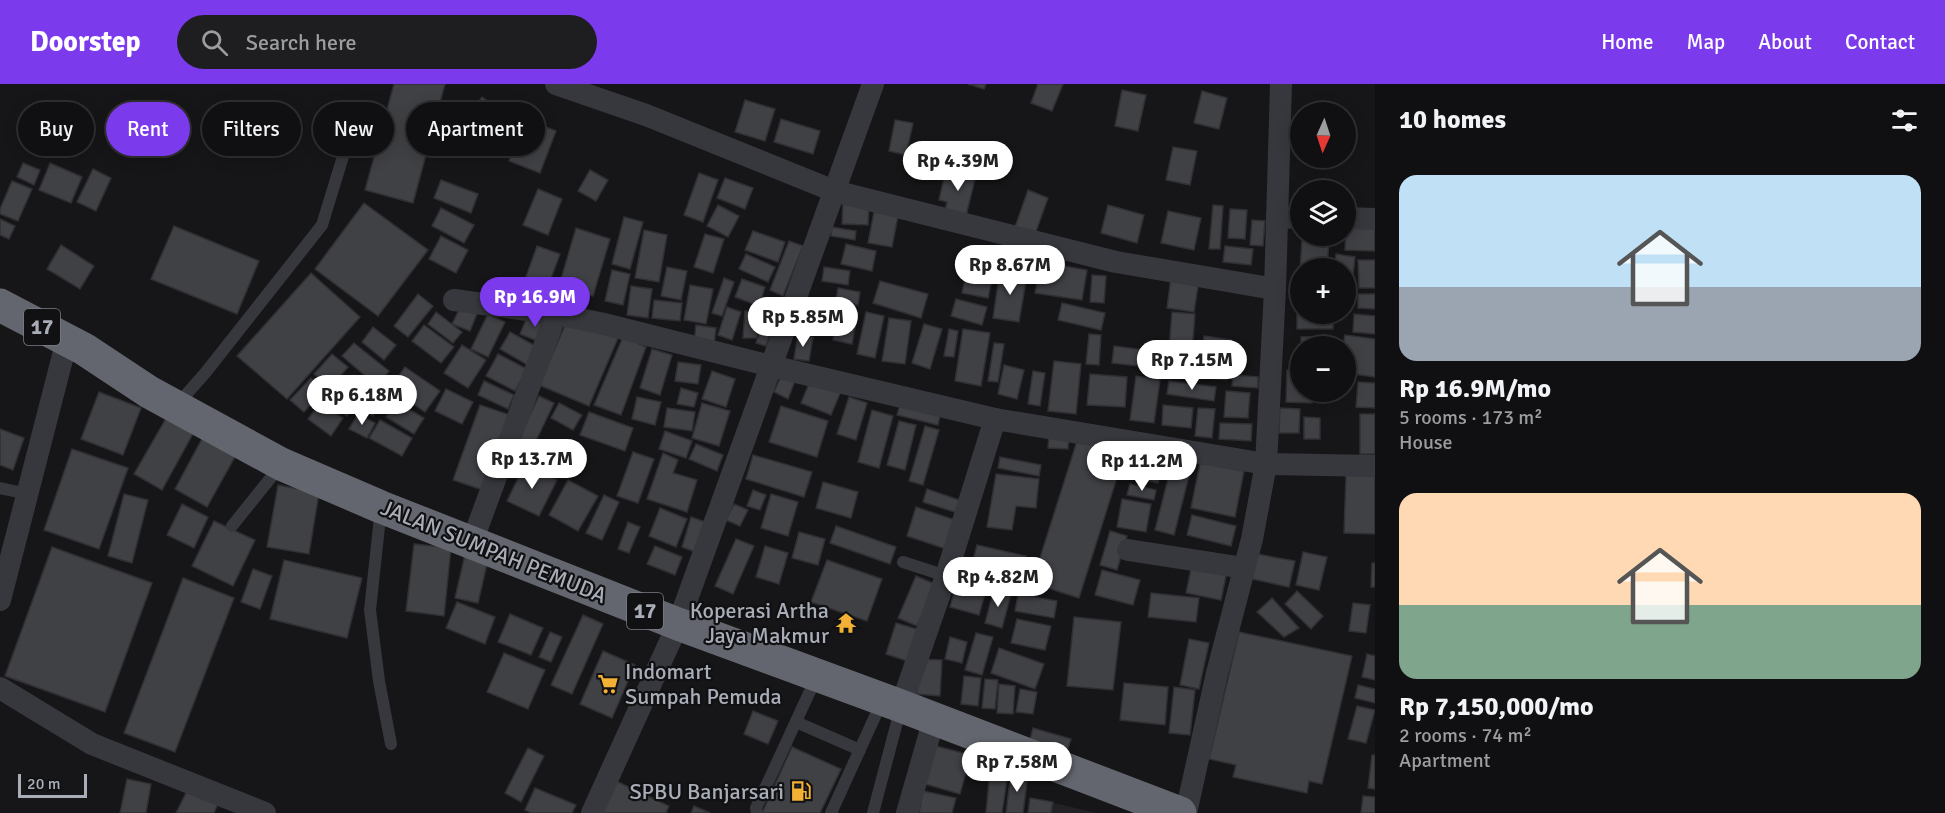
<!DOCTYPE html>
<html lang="en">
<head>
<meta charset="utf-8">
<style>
	:root { --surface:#101012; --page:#1e1e20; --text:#f1f3f6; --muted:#9c9d9f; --line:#303032; --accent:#7c3aed }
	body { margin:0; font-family:Signika,sans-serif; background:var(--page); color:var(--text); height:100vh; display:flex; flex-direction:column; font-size:22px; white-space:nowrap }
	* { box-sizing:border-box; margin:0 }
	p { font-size:20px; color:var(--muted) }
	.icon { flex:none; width:33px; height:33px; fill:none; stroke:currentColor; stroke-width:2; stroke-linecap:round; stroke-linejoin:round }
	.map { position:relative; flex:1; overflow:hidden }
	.drawer { display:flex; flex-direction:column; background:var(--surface); width:570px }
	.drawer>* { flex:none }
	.top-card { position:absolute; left:18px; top:18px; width:570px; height:54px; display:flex; gap:12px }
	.needle { width:39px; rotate:183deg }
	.buttons { position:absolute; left:1290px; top:18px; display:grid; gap:12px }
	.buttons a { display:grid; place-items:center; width:66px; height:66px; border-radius:50%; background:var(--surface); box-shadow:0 3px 15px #0003,0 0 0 2px var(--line); font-size:30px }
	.scale { position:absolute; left:18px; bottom:15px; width:69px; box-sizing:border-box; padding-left:6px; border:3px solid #a8adb8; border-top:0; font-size:16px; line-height:21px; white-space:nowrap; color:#a8adb8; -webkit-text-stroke:4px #111113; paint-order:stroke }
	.price { position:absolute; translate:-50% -51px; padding:0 14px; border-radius:21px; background:#fff; color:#222; font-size:20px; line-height:39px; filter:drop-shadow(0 2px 3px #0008) }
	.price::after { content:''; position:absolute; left:50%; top:36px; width:18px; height:14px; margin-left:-9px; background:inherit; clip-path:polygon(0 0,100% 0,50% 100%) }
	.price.current { background:var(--accent); color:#fff }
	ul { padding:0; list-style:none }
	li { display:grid; align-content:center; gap:12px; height:318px; padding:0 24px }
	li span { display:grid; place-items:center; height:186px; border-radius:18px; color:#555 }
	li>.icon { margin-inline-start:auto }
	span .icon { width:108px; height:108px; fill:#fffc; stroke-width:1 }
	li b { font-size:26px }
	h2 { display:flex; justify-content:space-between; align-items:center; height:72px; padding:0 24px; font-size:26px }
	.pill { padding:0 21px; border-radius:27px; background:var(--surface); box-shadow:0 3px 15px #0003,0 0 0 2px var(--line); font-size:21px; line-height:54px }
	.pill.current { background:var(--accent); color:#fff }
	header { display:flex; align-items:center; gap:36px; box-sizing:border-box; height:84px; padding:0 30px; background:var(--accent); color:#fff }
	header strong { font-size:28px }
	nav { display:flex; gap:33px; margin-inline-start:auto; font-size:21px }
	.search { width:420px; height:54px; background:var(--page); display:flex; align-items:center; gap:15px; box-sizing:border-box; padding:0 21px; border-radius:33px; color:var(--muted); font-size:22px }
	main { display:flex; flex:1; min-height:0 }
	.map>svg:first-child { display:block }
	.built { fill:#222225 }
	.building { fill:#404145; stroke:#303034; stroke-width:1.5 }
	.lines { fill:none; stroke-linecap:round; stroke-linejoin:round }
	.lane { stroke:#37383d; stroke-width:12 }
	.street { stroke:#37383d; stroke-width:22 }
	.highway { stroke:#63666e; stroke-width:33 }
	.labels { text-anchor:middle; stroke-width:4.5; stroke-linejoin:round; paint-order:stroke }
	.shield { fill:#111113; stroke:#7b7e86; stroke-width:1.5 }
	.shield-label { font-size:21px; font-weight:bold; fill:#a8adb8 }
	.street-label { font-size:22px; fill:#a8adb8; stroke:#111113 }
	.poi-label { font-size:22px; fill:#a8adb8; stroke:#111113; text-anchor:end }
</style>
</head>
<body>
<header>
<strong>Doorstep</strong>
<div class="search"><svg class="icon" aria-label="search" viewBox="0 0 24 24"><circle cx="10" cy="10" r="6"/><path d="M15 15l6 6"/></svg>Search here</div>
<nav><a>Home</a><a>Map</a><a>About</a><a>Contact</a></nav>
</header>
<main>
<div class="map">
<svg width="1375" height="729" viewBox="0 0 1375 729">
	<rect width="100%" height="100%" fill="#161618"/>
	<polygon class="built" points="1037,715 1097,729 1035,729"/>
	<g class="building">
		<polygon points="394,0 445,0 413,119 365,106"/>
		<polygon points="968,0 986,0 984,5"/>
		<polygon points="1038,0 1063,0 1052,27 1031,19"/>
		<polygon points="1122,6 1146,11 1138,47 1115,42"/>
		<polygon points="1202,7 1227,14 1219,45 1194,39"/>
		<polygon points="482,13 508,32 490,56 464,38"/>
		<polygon points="745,16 775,25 765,57 735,48"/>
		<polygon points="525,35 556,47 540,89 509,77"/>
		<polygon points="781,35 820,47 813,70 774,58"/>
		<polygon points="895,36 913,39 906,71 889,67"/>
		<polygon points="1173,63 1197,67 1190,101 1166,96"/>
		<polygon points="23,79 40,86 34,101 17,93"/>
		<polygon points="50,79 82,93 71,119 39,106"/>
		<polygon points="93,85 111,94 96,127 77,118"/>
		<polygon points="956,85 976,91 966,132 945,126 947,118 939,116 944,94 953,96"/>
		<polygon points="590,86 608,96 596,117 578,107"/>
		<polygon points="699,89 718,96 703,138 684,131"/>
		<polygon points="725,94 753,104 745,125 717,114"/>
		<polygon points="441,96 478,110 471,129 434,114"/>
		<polygon points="12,97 32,105 18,137 0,130 0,125"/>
		<polygon points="538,105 562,115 548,151 523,141"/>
		<polygon points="1028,106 1048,114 1034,153 1014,146"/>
		<polygon points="364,119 428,166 378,232 315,185"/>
		<polygon points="843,119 869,121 868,141 842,140"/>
		<polygon points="718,121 739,132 728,153 707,142"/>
		<polygon points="1108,121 1144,131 1137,159 1101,149"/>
		<polygon points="1213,121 1223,122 1220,165 1209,165"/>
		<polygon points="441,124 474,141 464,159 432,142"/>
		<polygon points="1230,125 1247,126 1245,155 1228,154"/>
		<polygon points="1168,127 1201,134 1194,166 1161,159"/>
		<polygon points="874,128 898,132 892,163 868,159"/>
		<polygon points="624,133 643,138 630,185 612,180"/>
		<polygon points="0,135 15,142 9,155 0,151"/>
		<polygon points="1252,136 1265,137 1263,162 1250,161"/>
		<polygon points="174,142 259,177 237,230 151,195"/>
		<polygon points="1346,142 1375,142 1375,167 1345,166"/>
		<polygon points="832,143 856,147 855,156 831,152"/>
		<polygon points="576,144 610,155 593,212 559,202"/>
		<polygon points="644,146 667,151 659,198 635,194"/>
		<polygon points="753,147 785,158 778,178 745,166"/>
		<polygon points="705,150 724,155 713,189 694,183"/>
		<polygon points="441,152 468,166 456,189 429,175"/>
		<polygon points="1302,155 1329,157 1327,184 1300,184 1300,187"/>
		<polygon points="789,157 803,162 783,212 770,206"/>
		<polygon points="846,160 876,167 872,187 841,180"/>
		<polygon points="61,161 94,182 80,205 47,185"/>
		<polygon points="537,162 560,170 544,213 522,204"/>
		<polygon points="972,162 998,167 988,214 962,209"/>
		<polygon points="1225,162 1253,165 1251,181 1223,178"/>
		<polygon points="1008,167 1036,174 1033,186 1005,179"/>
		<polygon points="746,170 775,183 768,198 739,185"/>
		<polygon points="1336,170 1355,173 1353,191 1346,190 1346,184 1334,184"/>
		<polygon points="1358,176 1375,176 1375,204 1359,204"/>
		<polygon points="1041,178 1087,186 1082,216 1035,209"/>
		<polygon points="667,183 687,187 681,216 661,212"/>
		<polygon points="824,183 850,187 848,201 822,197"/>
		<polygon points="612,186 630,190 623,221 605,217"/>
		<polygon points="1000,186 1027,191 1019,238 993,234"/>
		<polygon points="311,189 360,233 287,315 237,272"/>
		<polygon points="1092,191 1106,192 1104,219 1090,218"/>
		<polygon points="1171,193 1199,196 1194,228 1167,224"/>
		<polygon points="724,194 734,198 722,232 712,229"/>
		<polygon points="742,195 765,203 759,222 735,213"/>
		<polygon points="1297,195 1300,196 1300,214 1296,214"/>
		<polygon points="880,197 928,210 921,234 873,219"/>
		<polygon points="690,201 713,205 706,240 684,236"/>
		<polygon points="631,202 652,205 648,234 627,231"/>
		<polygon points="838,204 860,208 858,221 836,217"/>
		<polygon points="418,210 433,222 408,253 394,242"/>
		<polygon points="1358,210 1375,210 1375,225 1358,224"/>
		<polygon points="956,215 987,223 982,241 951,232"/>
		<polygon points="654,216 682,219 680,237 652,234"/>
		<polygon points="816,219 833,221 828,249 812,247"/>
		<polygon points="1062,219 1105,229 1101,246 1058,236"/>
		<polygon points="768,221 779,224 766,262 756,259"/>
		<polygon points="461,222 478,227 470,247 452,240"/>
		<polygon points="727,223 741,228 732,256 718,251"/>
		<polygon points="1297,223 1300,223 1300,230 1333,230 1333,245 1297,245"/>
		<polygon points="838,224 858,228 852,260 833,256"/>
		<polygon points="745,227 759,228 757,254 743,254"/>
		<polygon points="436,228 462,248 453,259 428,240"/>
		<polygon points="866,228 884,232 875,274 857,270"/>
		<polygon points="1172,228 1195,230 1191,279 1168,277"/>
		<polygon points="488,230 505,238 488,273 471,265"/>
		<polygon points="1354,230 1375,232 1375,250 1353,248"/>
		<polygon points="528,231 550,235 540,258 520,250"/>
		<polygon points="889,234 911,237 905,280 882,277"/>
		<polygon points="567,237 618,254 589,322 539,301"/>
		<polygon points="924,240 942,245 930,285 912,279"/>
		<polygon points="424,241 454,263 441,279 412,257"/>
		<polygon points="696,241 716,244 714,261 694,258"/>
		<polygon points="373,243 396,261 384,276 362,258"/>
		<polygon points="949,245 958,247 954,273 944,272"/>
		<polygon points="963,245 990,249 981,302 955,297"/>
		<polygon points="510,248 541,265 531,283 500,265"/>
		<polygon points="798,250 813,253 809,277 794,275"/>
		<polygon points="1089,250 1101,251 1099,281 1086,280"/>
		<polygon points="1345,251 1375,255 1375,293 1346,289 1346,262 1343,262"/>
		<polygon points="1204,252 1231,256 1226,296 1199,293"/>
		<polygon points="1331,252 1331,262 1301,262 1301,253"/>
		<polygon points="623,253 646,263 621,331 594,321"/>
		<polygon points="354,259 389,287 377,302 342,272"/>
		<polygon points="994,259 1004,260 998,298 988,297"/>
		<polygon points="462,261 486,276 468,304 444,289"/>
		<polygon points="1114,262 1159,268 1157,284 1112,279"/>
		<polygon points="652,265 672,271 660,311 640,304"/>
		<polygon points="332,270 348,283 330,304 314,290"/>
		<polygon points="498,270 527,285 515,307 486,292"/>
		<polygon points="1054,277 1081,280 1076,330 1048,327"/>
		<polygon points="678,278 701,281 698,300 675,297"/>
		<polygon points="1004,281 1024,286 1017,315 998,310"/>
		<polygon points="405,283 440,307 425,328 390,304"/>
		<polygon points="1287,286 1300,287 1300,308 1312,308 1312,319 1286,318"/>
		<polygon points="712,287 735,295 726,323 702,315"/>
		<polygon points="1033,287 1045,289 1040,322 1028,320"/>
		<polygon points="783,288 796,294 788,315 774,308"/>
		<polygon points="1090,290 1127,293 1125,323 1087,321"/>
		<polygon points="354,291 369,302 347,332 332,321"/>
		<polygon points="1233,291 1258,293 1258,304 1232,302"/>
		<polygon points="1136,292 1160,296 1154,339 1130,336"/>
		<polygon points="311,294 324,306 304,328 290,316"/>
		<polygon points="811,295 841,307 831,331 801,319"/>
		<polygon points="484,297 514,311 508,325 478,311"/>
		<polygon points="1169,297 1216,303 1214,317 1167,310"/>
		<polygon points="1358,298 1375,299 1375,324 1356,323"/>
		<polygon points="681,304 698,309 694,323 677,320"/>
		<polygon points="446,305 473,318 462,340 435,327"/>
		<polygon points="370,307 384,316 373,332 359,323"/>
		<polygon points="1226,307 1250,309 1248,334 1224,333"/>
		<polygon points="99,308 141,324 123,371 81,355"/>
		<polygon points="539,312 554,319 533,363 518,356"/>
		<polygon points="637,313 661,318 655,341 632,335"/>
		<polygon points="849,313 867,319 856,356 837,350"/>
		<polygon points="901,317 941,327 938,341 897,331"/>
		<polygon points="396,318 424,334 414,350 386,333"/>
		<polygon points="320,319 343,334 331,352 308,335"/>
		<polygon points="559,319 582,331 573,346 551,334"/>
		<polygon points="702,319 730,327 719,362 692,354"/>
		<polygon points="480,321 513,332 486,407 453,396"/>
		<polygon points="1163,321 1193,324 1191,344 1162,341"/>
		<polygon points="781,322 828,337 817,373 769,358"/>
		<polygon points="667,324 695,328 692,347 664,343"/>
		<polygon points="1198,324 1215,325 1212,354 1195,352"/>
		<polygon points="1280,324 1300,325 1299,349 1279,349"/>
		<polygon points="872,326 893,332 879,384 858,378"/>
		<polygon points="589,328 633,344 625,367 580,351"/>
		<polygon points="358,330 375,339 367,354 349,345"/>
		<rect x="1360" y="330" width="15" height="40"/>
		<polygon points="168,331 195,346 162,406 134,390"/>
		<polygon points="1304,333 1320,334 1320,355 1304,355"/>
		<polygon points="380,336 412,354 402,372 369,354"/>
		<polygon points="899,337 916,341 905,386 887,381"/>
		<polygon points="1220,339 1252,340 1251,357 1219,355"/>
		<polygon points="925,342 939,346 923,401 909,397"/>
		<polygon points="0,345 24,354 13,386 0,381"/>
		<polygon points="665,347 692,357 686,374 659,365"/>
		<polygon points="1049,351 1069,352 1068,365 1048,364"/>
		<polygon points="203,353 236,371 207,423 175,405"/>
		<polygon points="1078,354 1125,368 1079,514 1032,499"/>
		<polygon points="519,359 565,382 560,393 513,370"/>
		<polygon points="696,360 723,371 717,387 689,375"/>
		<polygon points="72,365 128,384 99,465 44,446"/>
		<polygon points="633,368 654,375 638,419 617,412"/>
		<polygon points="663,369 678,376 673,389 697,396 687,428 647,415"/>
		<polygon points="753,371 812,388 804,413 746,395"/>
		<polygon points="1000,373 1041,381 1039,392 998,384"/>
		<polygon points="1200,379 1244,387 1235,433 1191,424"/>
		<polygon points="525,380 557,396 539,432 507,417"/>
		<polygon points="1133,381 1161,387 1158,399 1131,393"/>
		<polygon points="1170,387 1189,392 1174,451 1155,446"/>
		<polygon points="996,390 1039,395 1036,424 1016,422 1012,446 987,443"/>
		<polygon points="1346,391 1375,392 1375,450 1344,449"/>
		<polygon points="568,396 598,412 578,447 549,431"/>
		<polygon points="823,398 858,408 851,434 816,424"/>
		<polygon points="1130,400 1156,406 1154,416 1127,411"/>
		<polygon points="278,401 319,409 309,470 267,463"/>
		<polygon points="927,405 965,418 961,430 923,418"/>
		<polygon points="753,406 766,411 760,426 747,422"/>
		<polygon points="124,410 148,416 132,479 108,472"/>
		<polygon points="771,410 798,418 788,452 761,444"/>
		<polygon points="604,411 619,418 602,456 586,449"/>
		<polygon points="1122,415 1151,420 1146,448 1117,443"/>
		<polygon points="182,420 208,433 194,464 167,451"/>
		<polygon points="734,420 748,426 740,442 726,436"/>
		<polygon points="916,423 958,437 949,466 907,452"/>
		<polygon points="660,424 687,435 676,463 649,452"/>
		<polygon points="1192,431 1236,442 1231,462 1187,451"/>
		<polygon points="691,433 705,438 695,468 682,463"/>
		<polygon points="214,437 255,456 233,502 192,482"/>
		<polygon points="628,438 640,443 629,469 618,465"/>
		<polygon points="836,442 896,463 890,480 830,459"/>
		<polygon points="1110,447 1127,452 1117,486 1100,481"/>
		<polygon points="799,448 825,455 818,481 792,474"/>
		<polygon points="736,455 754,462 733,510 715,502"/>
		<polygon points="414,460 451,464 444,532 406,527"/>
		<polygon points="977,461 1026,472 1018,504 969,492"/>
		<polygon points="655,462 682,473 675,491 647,480"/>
		<polygon points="765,462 788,469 779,500 756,493"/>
		<polygon points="52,463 152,499 105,628 5,592"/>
		<polygon points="466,466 489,471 478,519 455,514"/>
		<polygon points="1303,468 1327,473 1319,506 1296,501"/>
		<polygon points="1257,470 1295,477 1289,503 1252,495"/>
		<polygon points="284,476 362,494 347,554 270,535"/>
		<polygon points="827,476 882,495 867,537 811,518"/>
		<polygon points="1372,479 1375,479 1375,503 1371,503"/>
		<polygon points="1192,480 1227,487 1221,516 1186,509"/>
		<polygon points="253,485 272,492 260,525 241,518"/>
		<polygon points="1102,486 1140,496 1133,521 1095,511"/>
		<polygon points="916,492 935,500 917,542 898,534"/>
		<polygon points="183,494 234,514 175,668 124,649"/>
		<polygon points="958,495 987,503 979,531 950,523"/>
		<polygon points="994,505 1011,510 1002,544 985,539"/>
		<polygon points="1297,507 1323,532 1311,545 1285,520"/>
		<polygon points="1151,509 1199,514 1196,538 1148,533"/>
		<polygon points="1018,510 1057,517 1054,534 1015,527"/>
		<polygon points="1272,514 1299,544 1284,553 1257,528"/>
		<polygon points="457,518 495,533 485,560 446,544"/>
		<polygon points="1353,519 1370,521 1366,549 1349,547"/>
		<polygon points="510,530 543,544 531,571 498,558"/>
		<polygon points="583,531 603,540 572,610 551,601"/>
		<polygon points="1074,533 1121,538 1113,606 1067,602"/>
		<polygon points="1017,535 1051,542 1045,566 1011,559"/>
		<polygon points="896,539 920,546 910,578 886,570"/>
		<polygon points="550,548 562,553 551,578 539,573"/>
		<polygon points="1239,548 1352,572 1322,700 1309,697 1307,709 1233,693 1236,681 1209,675"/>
		<polygon points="976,549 993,553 982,591 965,586"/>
		<polygon points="950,553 967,558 962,579 945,575"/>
		<polygon points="1189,555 1209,559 1199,605 1180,601"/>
		<polygon points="999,564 1044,580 1035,605 991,589"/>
		<polygon points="603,567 635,581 612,634 580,620"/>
		<polygon points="504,569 545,586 528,625 487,608"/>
		<polygon points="1367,570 1375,572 1375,596 1362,593"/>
		<polygon points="919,575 942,576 940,612 917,610"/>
		<polygon points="964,592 981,594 978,622 961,620"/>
		<polygon points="985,595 998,596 995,625 982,624"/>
		<polygon points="1124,599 1168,603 1165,641 1120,636"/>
		<polygon points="999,600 1015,602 1013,630 997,629"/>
		<polygon points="1358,601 1375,605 1375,619 1355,614"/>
		<polygon points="1174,603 1195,606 1190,651 1169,649"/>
		<polygon points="1020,605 1037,608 1033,630 1016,628"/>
		<polygon points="1357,622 1375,626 1366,659 1348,655"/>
		<polygon points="753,627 778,637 768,660 744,650"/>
		<polygon points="1033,644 1071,655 1065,674 1028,663"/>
		<polygon points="936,662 971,671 960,710 925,700"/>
		<polygon points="792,663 841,685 820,729 762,729"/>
		<polygon points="528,664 544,672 521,718 505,709"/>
		<polygon points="1372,671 1375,671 1375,705 1368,704"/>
		<polygon points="974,678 1009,682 1002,729 986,729 989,697 972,695"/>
		<polygon points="1011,688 1028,690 1023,729 1006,729"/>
		<polygon points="127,695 151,700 146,729 120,729"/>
		<polygon points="616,697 669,722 666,729 601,729"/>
		<polygon points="189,703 219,717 214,729 176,729"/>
		<polygon points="535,704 576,721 572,729 531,729 525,726"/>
		<polygon points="923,707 956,714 952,729 919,729"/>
		<polygon points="1363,712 1375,713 1375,729 1361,729"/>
		<polygon points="1030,714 1053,718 1051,729 1028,729"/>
		<polygon points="694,722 710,729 691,729"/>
	</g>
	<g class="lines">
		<g class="lane">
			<polyline points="177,321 206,288 322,141 345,66 356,22"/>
			<polyline points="0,404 28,410"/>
			<polyline points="381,424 370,526 379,597 391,660"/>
			<polyline points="232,442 281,381"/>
			<polyline points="903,478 946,492"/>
			<polyline points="796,638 860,666"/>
			<polyline points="757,729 756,724 816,594"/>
			<polyline points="831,729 882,617"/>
			<polyline points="873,729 901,623"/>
		</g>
		<g class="street">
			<polyline points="556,0 646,31 834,107 1116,178 1275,205"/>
			<polyline points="1277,133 1300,134"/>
			<polyline points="1346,134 1375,135"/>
			<polyline points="454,216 556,230 604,240 771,282 995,335 1266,380 1375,382"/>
			<polyline points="472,458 556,230"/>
			<polyline points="1128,466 1244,484"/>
			<polyline points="0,516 67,256"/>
			<polyline points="0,604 92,660 265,729"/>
			<polyline points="901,622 946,492 995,335"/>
			<polyline points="592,729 678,540 873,0"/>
			<polyline points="907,729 934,635"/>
			<polyline points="1186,729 1217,589 1252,455 1266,380 1275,205 1281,0"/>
		</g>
		<polyline class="highway" points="0,221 84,265 149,308 281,380 381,423 678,540 901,622 1180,729"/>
	</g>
	<defs>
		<g id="temple-bare" transform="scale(1.62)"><path d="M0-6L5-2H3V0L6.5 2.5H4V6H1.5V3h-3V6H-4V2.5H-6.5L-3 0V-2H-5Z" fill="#f2b134" stroke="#111113" stroke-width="2.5" paint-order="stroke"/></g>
		<g id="supermarket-bare" transform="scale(1.62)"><path d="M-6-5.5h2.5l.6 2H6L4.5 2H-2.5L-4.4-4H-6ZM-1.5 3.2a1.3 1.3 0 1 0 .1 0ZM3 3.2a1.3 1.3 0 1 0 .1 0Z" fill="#f2b134" stroke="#111113" stroke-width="2.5" paint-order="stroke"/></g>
		<g id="fuel-bare" transform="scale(1.62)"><path d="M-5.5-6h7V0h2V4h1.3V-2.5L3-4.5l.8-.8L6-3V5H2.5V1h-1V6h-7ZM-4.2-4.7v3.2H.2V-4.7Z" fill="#f2b134" stroke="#111113" stroke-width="2.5" paint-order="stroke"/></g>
	</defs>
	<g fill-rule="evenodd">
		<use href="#temple-bare" x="846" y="539"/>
		<use href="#supermarket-bare" x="608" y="600"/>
		<use href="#fuel-bare" x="801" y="707"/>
	</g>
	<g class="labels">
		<g class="shield">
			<rect x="24" y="225" width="36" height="36" rx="4.5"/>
			<rect x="627" y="509" width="36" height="36" rx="4.5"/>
		</g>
		<g class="shield-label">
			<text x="42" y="250">17</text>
			<text x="645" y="534">17</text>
		</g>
		<g class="street-label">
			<text transform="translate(494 467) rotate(22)" y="8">JALAN SUMPAH PEMUDA</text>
		</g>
		<g class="poi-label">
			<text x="829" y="534">Koperasi Artha<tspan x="829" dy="25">Jaya Makmur</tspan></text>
			<text x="625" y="595" text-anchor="start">Indomart<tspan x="625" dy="25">Sumpah Pemuda</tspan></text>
			<text x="784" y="715">SPBU Banjarsari</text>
		</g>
	</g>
</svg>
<div class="buttons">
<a><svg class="needle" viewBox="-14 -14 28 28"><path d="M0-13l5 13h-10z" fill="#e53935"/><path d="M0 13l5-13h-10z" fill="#9c9d9f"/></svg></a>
<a><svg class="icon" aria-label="layers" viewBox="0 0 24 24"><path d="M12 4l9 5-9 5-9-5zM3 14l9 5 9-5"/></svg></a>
<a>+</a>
<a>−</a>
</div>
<div class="scale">20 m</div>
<b class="price" style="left:958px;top:108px">Rp 4.39M</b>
<b class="price" style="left:1010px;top:212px">Rp 8.67M</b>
<b class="price current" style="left:535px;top:244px">Rp 16.9M</b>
<b class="price" style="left:803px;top:264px">Rp 5.85M</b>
<b class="price" style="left:1192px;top:307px">Rp 7.15M</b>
<b class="price" style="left:362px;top:342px">Rp 6.18M</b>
<b class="price" style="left:532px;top:406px">Rp 13.7M</b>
<b class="price" style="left:1142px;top:408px">Rp 11.2M</b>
<b class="price" style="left:998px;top:524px">Rp 4.82M</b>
<b class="price" style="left:1017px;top:709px">Rp 7.58M</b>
<div class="top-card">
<a class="pill">Buy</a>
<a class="pill current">Rent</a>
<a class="pill">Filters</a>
<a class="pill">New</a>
<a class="pill">Apartment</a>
</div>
</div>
<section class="drawer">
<h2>10 homes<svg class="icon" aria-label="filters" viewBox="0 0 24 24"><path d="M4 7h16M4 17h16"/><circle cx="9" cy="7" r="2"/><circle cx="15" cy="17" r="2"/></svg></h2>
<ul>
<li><span style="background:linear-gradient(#bfe0f5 60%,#9aa5b1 0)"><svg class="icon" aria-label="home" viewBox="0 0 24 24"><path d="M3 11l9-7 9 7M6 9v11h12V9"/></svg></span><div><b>Rp 16.9M/mo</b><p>5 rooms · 173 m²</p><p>House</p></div></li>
<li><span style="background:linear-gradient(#ffd9b3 60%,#7fa58c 0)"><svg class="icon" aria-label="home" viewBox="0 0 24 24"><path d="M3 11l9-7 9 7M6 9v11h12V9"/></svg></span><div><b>Rp 7,150,000/mo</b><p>2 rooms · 74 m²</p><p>Apartment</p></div></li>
</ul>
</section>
</main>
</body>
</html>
